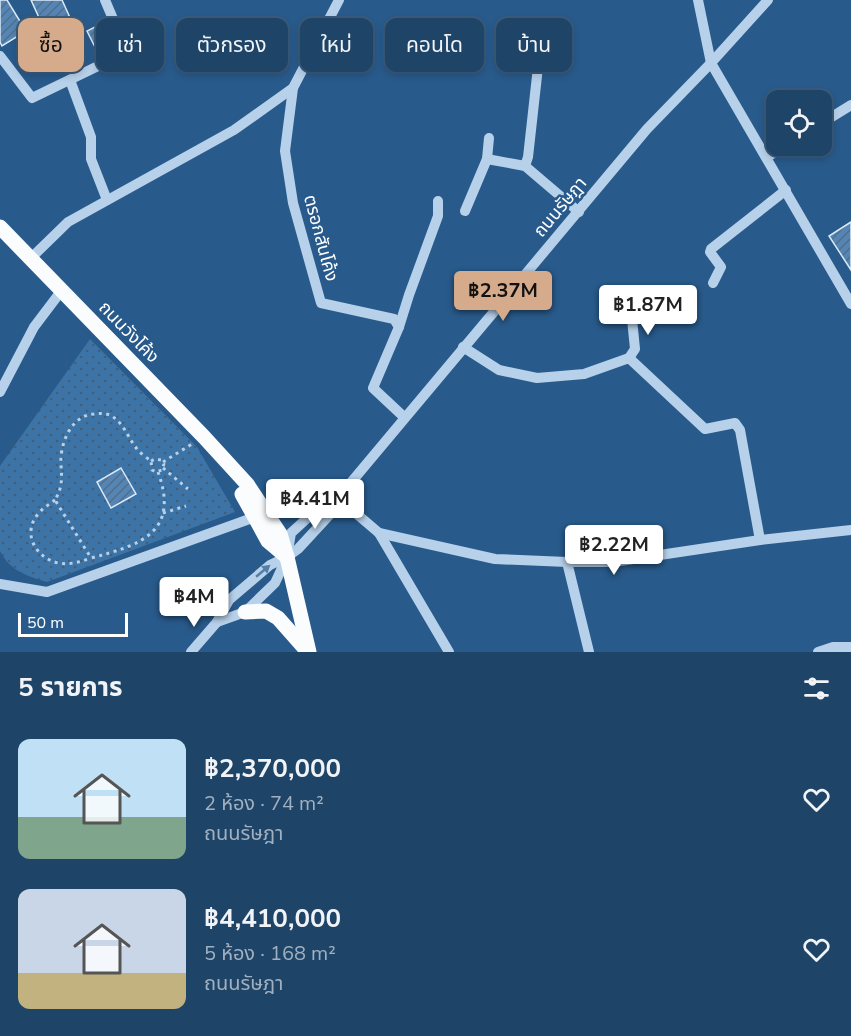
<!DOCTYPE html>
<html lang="th">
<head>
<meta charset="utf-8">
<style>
	:root { --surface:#1e4468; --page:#2b4e71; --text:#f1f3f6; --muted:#a1b0c0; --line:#3c5c7c; --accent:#d6ab8b }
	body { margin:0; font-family:"Nunito Sans","Noto Sans Thai",sans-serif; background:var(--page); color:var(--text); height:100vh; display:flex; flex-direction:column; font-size:22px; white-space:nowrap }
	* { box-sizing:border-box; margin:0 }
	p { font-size:20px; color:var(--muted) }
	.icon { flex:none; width:33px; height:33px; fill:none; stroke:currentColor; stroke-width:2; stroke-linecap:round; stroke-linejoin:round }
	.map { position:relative; height:652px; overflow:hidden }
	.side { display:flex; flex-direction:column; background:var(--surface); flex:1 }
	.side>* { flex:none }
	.guide { position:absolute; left:18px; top:18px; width:816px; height:54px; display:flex; gap:12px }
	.buttons { position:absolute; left:766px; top:90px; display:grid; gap:12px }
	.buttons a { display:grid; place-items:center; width:66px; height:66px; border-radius:12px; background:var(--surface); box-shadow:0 3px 9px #0003,0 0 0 2px var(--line); font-size:30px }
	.scale { position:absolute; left:18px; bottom:15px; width:110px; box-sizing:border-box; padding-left:6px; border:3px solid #fff; border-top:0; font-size:16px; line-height:21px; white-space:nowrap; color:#fff; -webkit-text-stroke:4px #285a8b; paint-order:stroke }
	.price { position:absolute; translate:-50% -51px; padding:0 14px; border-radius:6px; background:#fff; color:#222; font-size:20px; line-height:39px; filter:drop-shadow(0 2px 3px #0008) }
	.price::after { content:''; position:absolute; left:50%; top:36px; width:18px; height:14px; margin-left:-9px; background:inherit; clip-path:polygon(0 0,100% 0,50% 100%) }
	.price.selected { background:var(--accent); color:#111 }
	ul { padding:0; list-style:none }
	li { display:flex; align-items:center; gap:18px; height:150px; padding:0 18px }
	li span { display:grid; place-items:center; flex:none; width:168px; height:120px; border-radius:12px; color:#555 }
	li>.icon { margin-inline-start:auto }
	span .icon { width:72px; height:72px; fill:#fffc; stroke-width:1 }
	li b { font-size:26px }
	h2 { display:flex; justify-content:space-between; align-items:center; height:72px; padding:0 18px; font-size:26px }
	.chip { padding:0 21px; border-radius:12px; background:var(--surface); box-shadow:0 3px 9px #0003,0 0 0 2px var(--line); font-size:21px; line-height:54px }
	.chip.selected { background:var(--accent); color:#111 }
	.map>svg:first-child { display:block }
	.park { fill:url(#park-dots) }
	.building { fill:url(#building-hatch); stroke:#dbeaf8; stroke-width:1.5 }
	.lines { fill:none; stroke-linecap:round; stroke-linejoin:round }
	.path { stroke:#b7d1ea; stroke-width:3; stroke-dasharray:3 4.5; stroke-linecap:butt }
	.minor { stroke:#b7d1ea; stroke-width:10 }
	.major { stroke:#fafcfe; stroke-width:15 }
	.oneway { fill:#537ea8 }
	.labels { text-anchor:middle; stroke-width:5; stroke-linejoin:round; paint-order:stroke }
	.street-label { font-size:18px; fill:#fff; stroke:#285a8b }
</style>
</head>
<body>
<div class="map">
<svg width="851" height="652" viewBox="0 0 851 652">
	<defs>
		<pattern id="park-dots" width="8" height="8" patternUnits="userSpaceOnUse" patternTransform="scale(1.5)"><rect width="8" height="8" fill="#3d74a8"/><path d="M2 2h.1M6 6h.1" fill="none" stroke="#455e75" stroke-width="1.8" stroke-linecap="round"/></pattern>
		<pattern id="building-hatch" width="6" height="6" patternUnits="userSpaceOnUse" patternTransform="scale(1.5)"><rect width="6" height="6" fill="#5585b4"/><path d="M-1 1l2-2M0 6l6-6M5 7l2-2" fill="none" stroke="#516e8a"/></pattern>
	</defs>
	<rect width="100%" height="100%" fill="#285a8b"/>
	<path class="park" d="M90 339 197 447 235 512 47 582C27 576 10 571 0 551V466Z"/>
	<g class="building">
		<polygon points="0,0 7,0 26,31 2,46 0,42"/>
		<polygon points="31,0 62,0 72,22 46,33"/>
		<polygon points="107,21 121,50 101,59 87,31"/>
		<polygon points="851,222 851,270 829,236"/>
		<polygon points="121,468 136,494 111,508 97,482"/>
	</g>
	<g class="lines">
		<g class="path">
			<path d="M151 461 155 459 161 460 164 464 162 470 156 472 152 470 151 461C147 458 141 454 137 449 128 438 125 425 112 416 106 413 100 413 94 414 76 415 65 433 62 450 58 468 67 480 55 500L91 558C141 545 180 532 158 472"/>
			<polyline points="163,462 192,444"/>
			<polyline points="163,468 188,489"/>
			<path d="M55 500C50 504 44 507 40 512 21 531 34 557 58 563 70 565 80 562 91 558"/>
			<polyline points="163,513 186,506"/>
		</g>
		<g class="minor">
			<polyline points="339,0 293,88 285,151 293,203 321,303 394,319 399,327 373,388 404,417"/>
			<polyline points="698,0 711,63 851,304"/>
			<polyline points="0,56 32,98 127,52 105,0"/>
			<polyline points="70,80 91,137 91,159 107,200"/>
			<polyline points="822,123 851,105"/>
			<polyline points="767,157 786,146"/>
			<polyline points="487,159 525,166 579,212"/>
			<polyline points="525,166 528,157 538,67 547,31"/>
			<polyline points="465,211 487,159 489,138"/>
			<polyline points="31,258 68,222 234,130 293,88"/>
			<polyline points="713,283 721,267 710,252 711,249 786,190"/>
			<polyline points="399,327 409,295 438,216 438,201"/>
			<polyline points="463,347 499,370 537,378 584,374 629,358 705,429 735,423 740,430 760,540"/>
			<polyline points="629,358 635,349 632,319 671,310"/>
			<polyline points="0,392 34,327 62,290"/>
			<polyline points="338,498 379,533 449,652"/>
			<polyline points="379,533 495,559 567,562 613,562 760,540 851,530"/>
			<polyline points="567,562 589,652"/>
			<polyline points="0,584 47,592 255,517"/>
			<polyline points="217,622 245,612 275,583 287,557 291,533 327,500 338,498"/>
			<polyline points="191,652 217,622 229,600 270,565 287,557 298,549 333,511 338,498 647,129 711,63 768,0"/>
			<polyline points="818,652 833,647 851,647"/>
		</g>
		<g class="major">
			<polyline points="0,227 204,437 247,484 280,534 287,557 309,652"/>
			<polyline points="242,494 268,541 287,557"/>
			<polyline points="245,612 266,611 278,618 308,652"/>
		</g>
	</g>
	<defs><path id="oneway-solid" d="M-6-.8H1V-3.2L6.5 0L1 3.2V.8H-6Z" transform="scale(1.5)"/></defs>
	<use class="oneway" href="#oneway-solid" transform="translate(263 571) rotate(-40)"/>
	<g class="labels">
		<g class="street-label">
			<text transform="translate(560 207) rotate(-50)" y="6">ถนนรัษฎา</text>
			<text transform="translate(321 238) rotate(75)" y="6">ตรอกสันโค้ง</text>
			<text transform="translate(129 332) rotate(46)" y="6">ถนนวังโค้ง</text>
		</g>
	</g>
</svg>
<div class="buttons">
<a><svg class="icon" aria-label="locate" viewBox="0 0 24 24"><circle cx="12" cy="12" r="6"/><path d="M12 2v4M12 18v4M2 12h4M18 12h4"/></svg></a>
</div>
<div class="scale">50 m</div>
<b class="price selected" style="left:503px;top:322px">฿2.37M</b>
<b class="price" style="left:648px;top:336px">฿1.87M</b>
<b class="price" style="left:315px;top:530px">฿4.41M</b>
<b class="price" style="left:614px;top:576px">฿2.22M</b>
<b class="price" style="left:194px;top:628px">฿4M</b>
<div class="guide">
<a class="chip selected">ซื้อ</a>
<a class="chip">เช่า</a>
<a class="chip">ตัวกรอง</a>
<a class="chip">ใหม่</a>
<a class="chip">คอนโด</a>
<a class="chip">บ้าน</a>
</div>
</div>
<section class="side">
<h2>5 รายการ<svg class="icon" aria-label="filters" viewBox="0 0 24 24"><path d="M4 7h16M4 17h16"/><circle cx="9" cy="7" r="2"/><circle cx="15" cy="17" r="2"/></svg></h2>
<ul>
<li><span style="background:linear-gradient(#bfe0f5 65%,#7fa58c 0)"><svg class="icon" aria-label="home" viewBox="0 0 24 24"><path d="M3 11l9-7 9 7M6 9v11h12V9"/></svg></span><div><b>฿2,370,000</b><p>2 ห้อง · 74 m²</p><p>ถนนรัษฎา</p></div><svg class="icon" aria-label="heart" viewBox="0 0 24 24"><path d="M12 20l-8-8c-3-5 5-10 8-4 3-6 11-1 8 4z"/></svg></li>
<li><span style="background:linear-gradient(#c9d6e8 70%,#c2b280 0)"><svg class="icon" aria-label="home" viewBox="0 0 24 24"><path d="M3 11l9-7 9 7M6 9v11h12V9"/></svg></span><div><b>฿4,410,000</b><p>5 ห้อง · 168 m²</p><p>ถนนรัษฎา</p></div><svg class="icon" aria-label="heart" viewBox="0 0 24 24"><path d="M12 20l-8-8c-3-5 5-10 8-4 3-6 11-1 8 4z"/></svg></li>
</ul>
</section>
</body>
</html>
